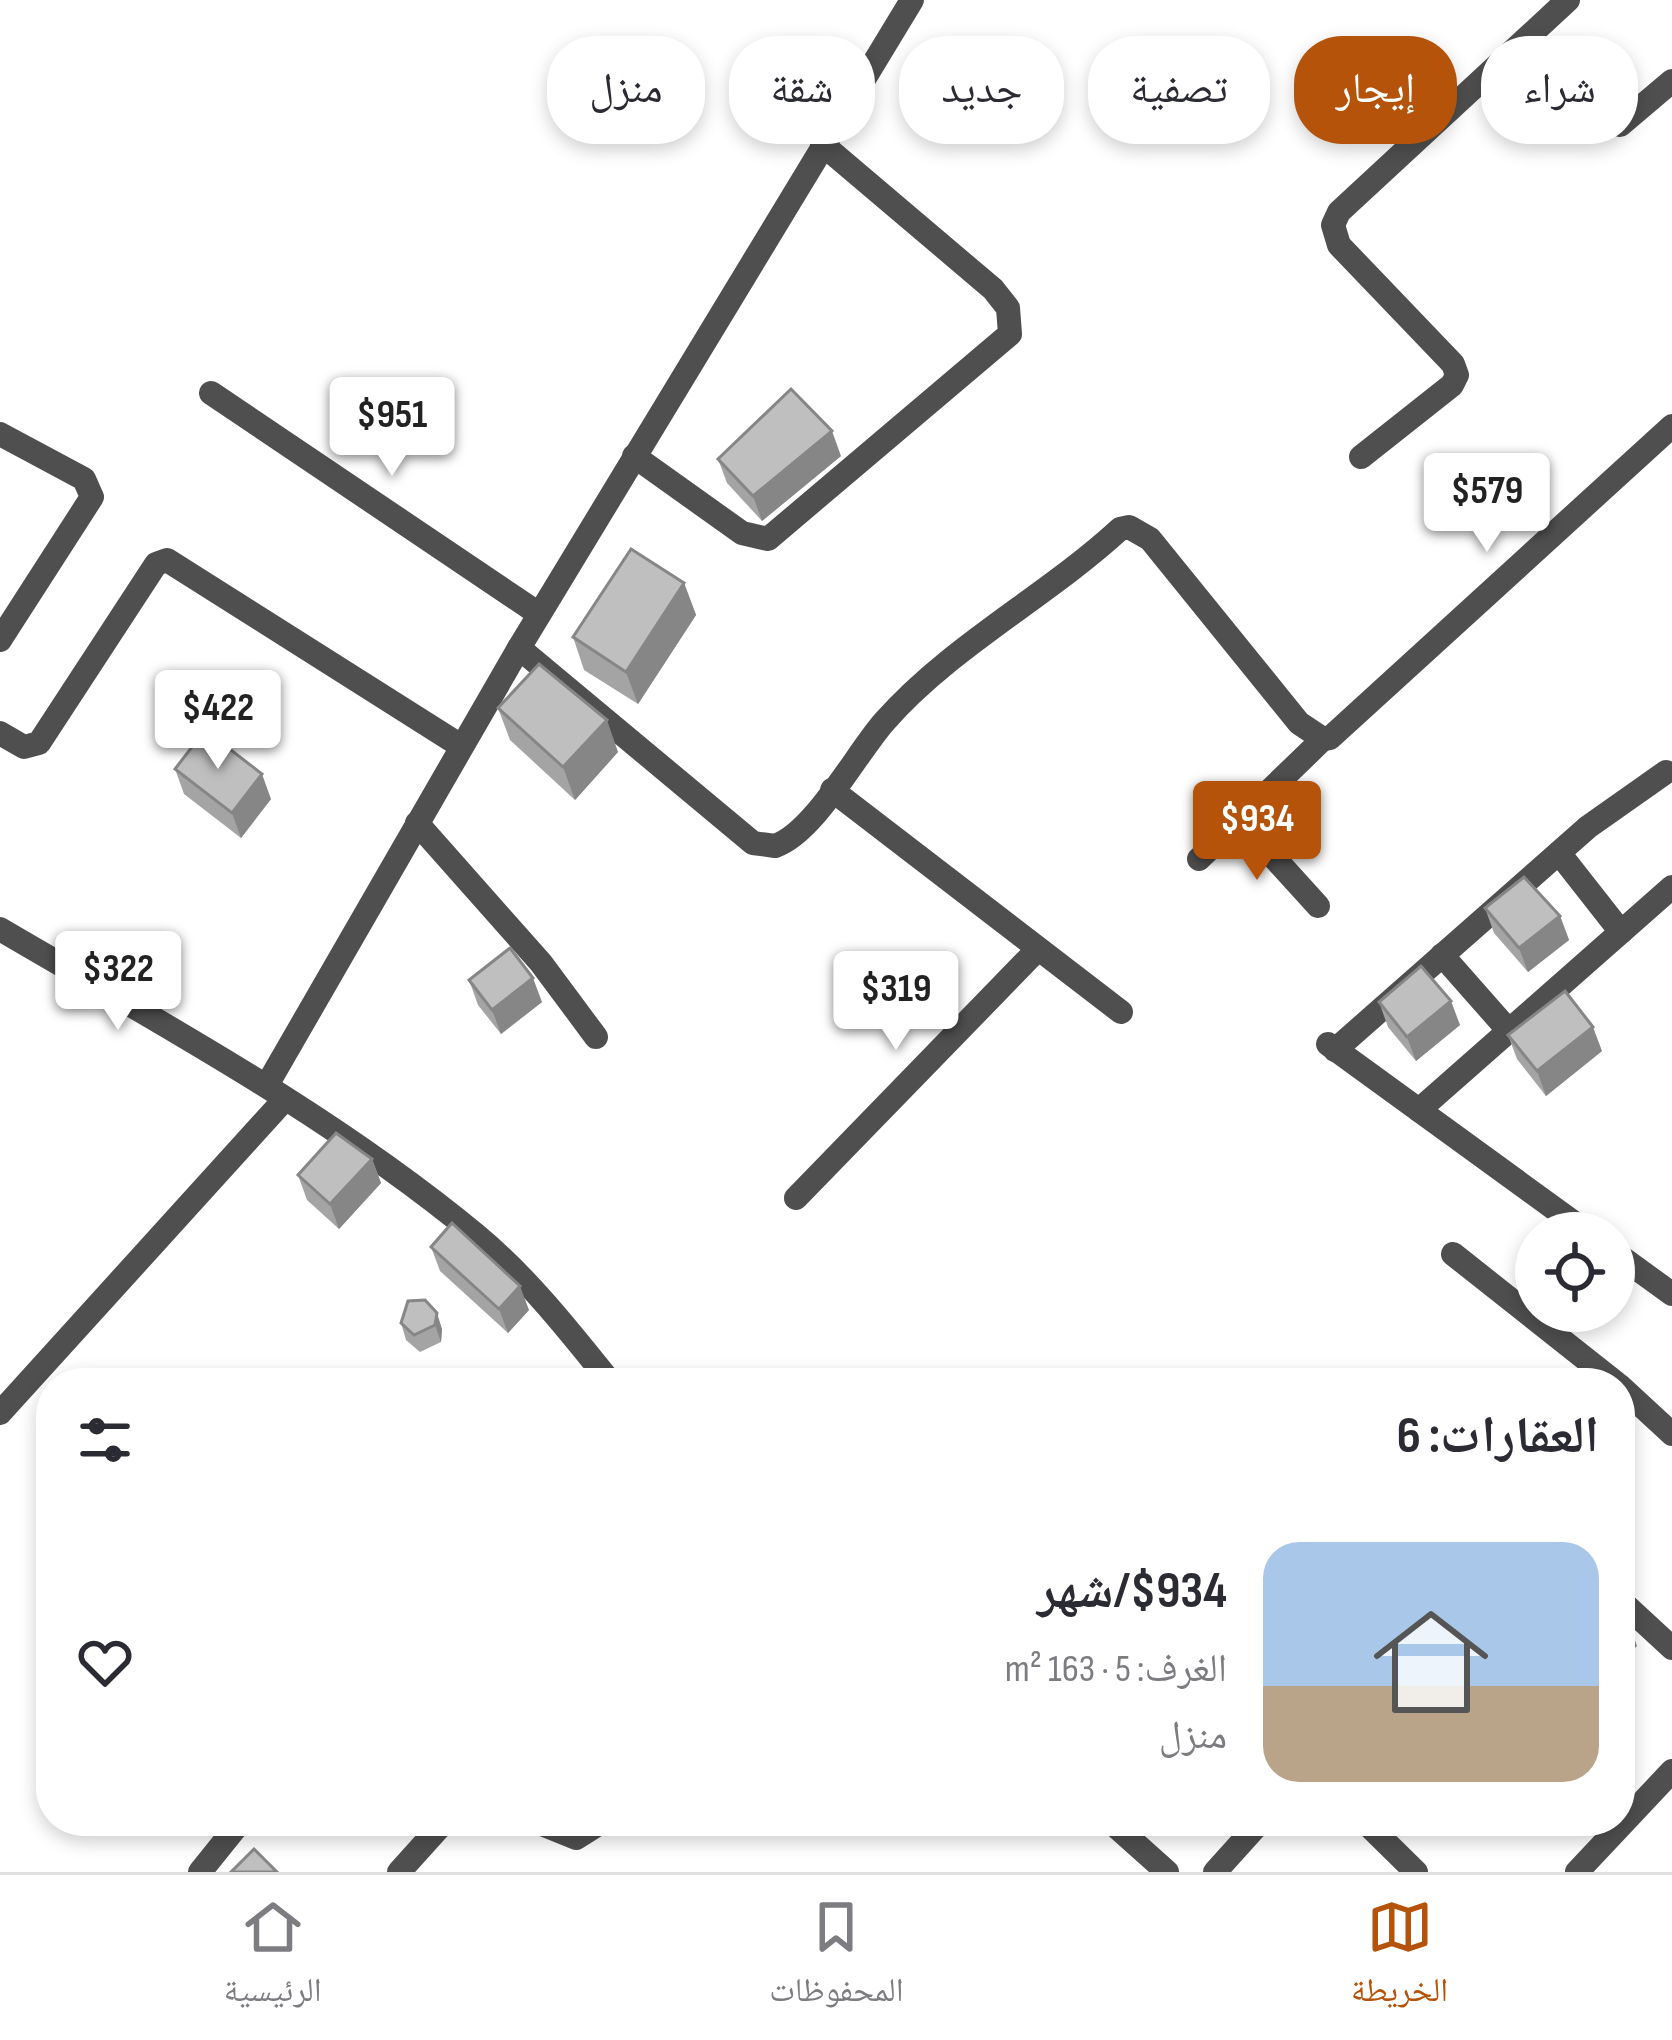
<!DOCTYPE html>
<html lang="ar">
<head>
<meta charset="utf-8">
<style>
	:root { --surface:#fff; --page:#f7f7f7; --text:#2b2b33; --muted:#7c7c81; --line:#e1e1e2; --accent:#b45309 }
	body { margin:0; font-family:"Sofia Sans Condensed","Noto Naskh Arabic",sans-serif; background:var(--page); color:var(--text); direction:rtl; height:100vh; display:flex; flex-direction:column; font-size:45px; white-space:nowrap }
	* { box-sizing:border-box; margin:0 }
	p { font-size:39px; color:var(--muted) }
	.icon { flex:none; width:66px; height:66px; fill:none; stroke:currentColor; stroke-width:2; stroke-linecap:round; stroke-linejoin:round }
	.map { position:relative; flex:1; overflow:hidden; direction:ltr }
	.panel { position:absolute; left:36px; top:1368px; width:1599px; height:468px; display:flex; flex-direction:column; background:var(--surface); border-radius:48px; box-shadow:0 6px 18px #0003; direction:rtl }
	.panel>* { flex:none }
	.banner { position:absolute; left:36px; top:36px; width:1602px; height:108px; direction:rtl; display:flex; gap:24px }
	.fabs { position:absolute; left:1515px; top:1212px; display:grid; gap:24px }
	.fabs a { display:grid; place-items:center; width:120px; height:120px; border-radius:50%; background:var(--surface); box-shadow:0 6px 18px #0003; font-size:60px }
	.price { position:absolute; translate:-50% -102px; padding:0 27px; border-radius:12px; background:#fff; color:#222; font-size:39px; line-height:78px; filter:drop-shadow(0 3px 6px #0008) }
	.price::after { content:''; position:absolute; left:50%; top:72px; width:36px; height:27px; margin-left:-18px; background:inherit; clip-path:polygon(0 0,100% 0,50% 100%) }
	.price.active { background:var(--accent); color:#fff }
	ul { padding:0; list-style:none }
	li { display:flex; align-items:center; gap:36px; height:300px; padding:0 36px }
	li+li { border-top:3px solid var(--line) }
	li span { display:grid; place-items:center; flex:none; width:336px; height:240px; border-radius:36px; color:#555 }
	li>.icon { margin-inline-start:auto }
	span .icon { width:144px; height:144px; fill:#fffc; stroke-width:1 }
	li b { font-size:51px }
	h2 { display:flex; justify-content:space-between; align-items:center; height:144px; padding:0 36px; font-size:51px }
	.tag { padding:0 42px; border-radius:48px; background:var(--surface); box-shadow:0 6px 18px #0003; font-size:42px; line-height:108px }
	.tag.active { background:var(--accent); color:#fff }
	.dock { display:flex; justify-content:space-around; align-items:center; height:168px; border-top:3px solid var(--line); background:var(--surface); font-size:33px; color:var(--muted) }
	.dock a { display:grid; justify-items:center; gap:6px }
	.dock .active { color:var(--accent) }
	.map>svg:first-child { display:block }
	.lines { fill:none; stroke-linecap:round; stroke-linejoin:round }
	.minor { stroke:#4f4f4f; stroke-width:24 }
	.wall { fill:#a4a4a4 }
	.shaded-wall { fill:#868686 }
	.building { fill:#bfbfbf; stroke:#868686; stroke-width:3 }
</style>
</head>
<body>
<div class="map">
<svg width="1672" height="1872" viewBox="0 0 1672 1872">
	<rect width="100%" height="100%" fill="#fff"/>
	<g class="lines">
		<g class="minor">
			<polyline points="1620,125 1672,81"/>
			<polyline points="211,393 539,614"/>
			<polyline points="0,434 84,479 92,497 0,640"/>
			<polyline points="634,456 742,533 768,539 1010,334 1008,308 993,289 822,144"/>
			<polyline points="1361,457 1452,385 1457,375 1453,364 1339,245 1333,225 1339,212 1568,0"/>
			<path d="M519 648 753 843 775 846C814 833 856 754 884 722 951 646 1046 597 1120 529L1129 527 1150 539 1299 723 1323 739 1330 738 1672 426"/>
			<polyline points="0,733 24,747 39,743 156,564 167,560 461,746"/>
			<polyline points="832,790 1121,1012"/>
			<polyline points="1240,820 1318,906"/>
			<polyline points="417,823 541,963 596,1037"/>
			<polyline points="1559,853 1621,932"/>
			<polyline points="1199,859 1323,739"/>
			<path d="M0 929C162 1024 331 1115 476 1235 527 1277 570 1332 611 1383"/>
			<polyline points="1442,955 1509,1031"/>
			<polyline points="1328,1044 1588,1233"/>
			<polyline points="1335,1050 1588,827 1666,772"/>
			<polyline points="267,1085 519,648 912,0"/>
			<polyline points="1419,1110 1672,887"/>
			<polyline points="796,1198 1038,949"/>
			<polyline points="1614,1252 1672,1294"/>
			<polyline points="1453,1254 1616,1383"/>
			<polyline points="1620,1386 1672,1434"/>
			<polyline points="0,1413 285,1099"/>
			<polyline points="1620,1600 1672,1648"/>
			<polyline points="534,1821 576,1838 603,1821"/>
			<polyline points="1110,1821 1167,1872"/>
			<polyline points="1364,1821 1416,1872"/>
			<polyline points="200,1872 241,1821"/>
			<polyline points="399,1872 445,1821"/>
			<polyline points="1215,1872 1261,1821"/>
			<polyline points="1577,1872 1672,1771"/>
		</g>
	</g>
	<g class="wall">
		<polygon points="841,456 762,521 727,483 718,459"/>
		<polygon points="684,583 696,615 638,704 584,670 573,637"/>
		<polygon points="498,708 618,752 575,800 510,740"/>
		<polygon points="175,769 271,799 241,838 184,794"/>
		<polygon points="1485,908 1560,916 1569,940 1528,972 1494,933"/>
		<polygon points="469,980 542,1002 501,1034 478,1005"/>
		<polygon points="1379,1002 1460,1025 1416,1061 1388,1027"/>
		<polygon points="1508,1035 1602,1051 1546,1096 1517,1059"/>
		<polygon points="372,1159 381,1183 339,1229 307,1200 298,1175"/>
		<polygon points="431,1247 529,1310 508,1333 440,1271"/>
		<polygon points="408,1301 442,1329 441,1342 420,1352 406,1340 401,1323"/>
	</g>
	<g class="shaded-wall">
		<polygon points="832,431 841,456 762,521 753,496"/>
		<polygon points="684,583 696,615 638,704 626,672"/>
		<polygon points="607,720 618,752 575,800 563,767"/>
		<polygon points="262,774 271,799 241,838 232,813"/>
		<polygon points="1560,916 1569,940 1528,972 1519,948"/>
		<polygon points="533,978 542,1002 501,1034 492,1010"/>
		<polygon points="1451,1001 1460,1025 1416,1061 1407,1037"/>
		<polygon points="1593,1027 1602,1051 1546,1096 1537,1071"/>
		<polygon points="372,1159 381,1183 339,1229 330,1204"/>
		<polygon points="520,1286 529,1310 508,1333 499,1309"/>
		<polygon points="437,1313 442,1329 441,1342 435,1325"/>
		<polygon points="1628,1621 1637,1646 1620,1662 1620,1629"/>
	</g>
	<g class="building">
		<polygon points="791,389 832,431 753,496 718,459"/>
		<polygon points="631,549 684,583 626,672 573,637"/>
		<polygon points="539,664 607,720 563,767 498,708"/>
		<polygon points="205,730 262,774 232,813 175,769"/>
		<polygon points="1524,877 1560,916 1519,948 1485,908"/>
		<polygon points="510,948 533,978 492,1010 469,980"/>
		<polygon points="1421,966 1451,1001 1407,1037 1379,1002"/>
		<polygon points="1565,991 1593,1027 1537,1071 1508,1035"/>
		<polygon points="336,1133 372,1159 330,1204 298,1175"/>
		<polygon points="452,1223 520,1286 499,1309 431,1247"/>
		<polygon points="425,1300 437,1313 435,1325 414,1335 401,1323 408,1301"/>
		<polygon points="1620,1614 1628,1621 1620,1629"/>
		<polygon points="254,1849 277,1872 231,1872"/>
	</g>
</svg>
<div class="fabs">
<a><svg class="icon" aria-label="locate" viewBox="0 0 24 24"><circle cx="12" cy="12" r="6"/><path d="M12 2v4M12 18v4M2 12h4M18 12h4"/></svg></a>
</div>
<b class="price" style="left:392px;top:479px">$951</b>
<b class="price" style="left:1487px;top:555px">$579</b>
<b class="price" style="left:218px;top:772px">$422</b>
<b class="price active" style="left:1257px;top:883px">$934</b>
<b class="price" style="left:118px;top:1033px">$322</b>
<b class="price" style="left:896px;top:1053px">$319</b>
<div class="banner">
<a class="tag">شراء</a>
<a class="tag active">إيجار</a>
<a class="tag">تصفية</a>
<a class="tag">جديد</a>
<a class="tag">شقة</a>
<a class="tag">منزل</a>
</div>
<section class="panel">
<h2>العقارات: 6<svg class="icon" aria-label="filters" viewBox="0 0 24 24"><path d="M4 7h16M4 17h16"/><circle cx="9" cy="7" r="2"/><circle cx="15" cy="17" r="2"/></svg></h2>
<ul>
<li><span style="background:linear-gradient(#a9c7e8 60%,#b9a48a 0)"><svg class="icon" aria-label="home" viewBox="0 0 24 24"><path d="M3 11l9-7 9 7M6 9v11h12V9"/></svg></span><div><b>$934/شهر</b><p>الغرف: 5 · 163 m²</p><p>منزل</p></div><svg class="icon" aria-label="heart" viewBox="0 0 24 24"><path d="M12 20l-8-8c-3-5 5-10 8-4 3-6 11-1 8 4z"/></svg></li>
</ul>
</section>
</div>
<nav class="dock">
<a class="active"><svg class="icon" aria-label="map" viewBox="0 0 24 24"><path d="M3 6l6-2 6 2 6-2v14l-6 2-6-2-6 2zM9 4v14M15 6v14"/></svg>الخريطة</a>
<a><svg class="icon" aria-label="saved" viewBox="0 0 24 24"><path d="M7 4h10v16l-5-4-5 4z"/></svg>المحفوظات</a>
<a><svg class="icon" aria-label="home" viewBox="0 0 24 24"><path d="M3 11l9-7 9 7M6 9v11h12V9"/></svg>الرئيسية</a>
</nav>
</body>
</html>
